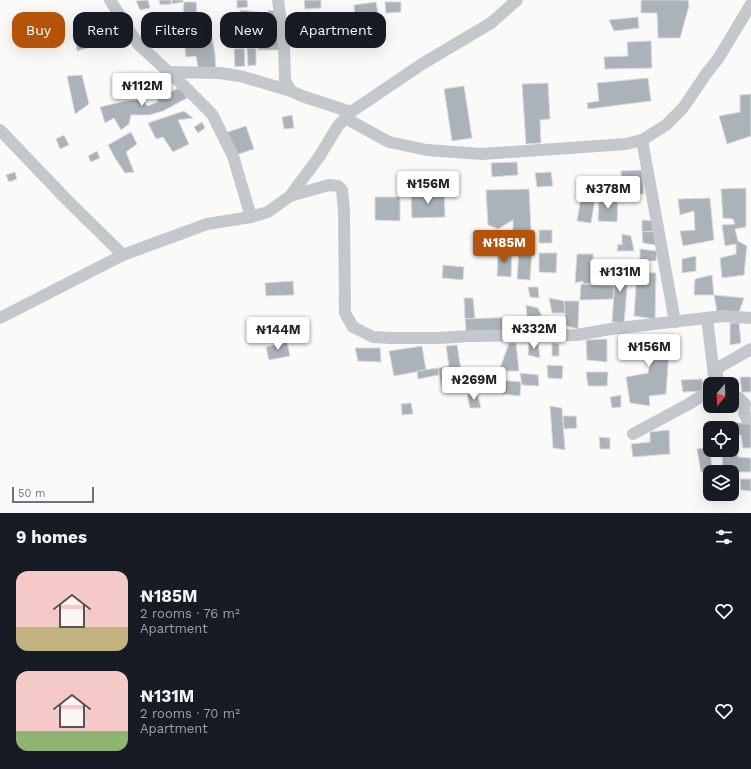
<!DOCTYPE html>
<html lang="en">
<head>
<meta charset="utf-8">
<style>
	:root { --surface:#171b24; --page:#242831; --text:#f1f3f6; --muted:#9ea1a6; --accent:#b45309 }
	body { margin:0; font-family:"Work Sans",sans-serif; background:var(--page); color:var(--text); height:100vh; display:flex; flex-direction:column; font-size:15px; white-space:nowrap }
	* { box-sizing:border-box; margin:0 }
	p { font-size:13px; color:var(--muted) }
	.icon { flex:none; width:22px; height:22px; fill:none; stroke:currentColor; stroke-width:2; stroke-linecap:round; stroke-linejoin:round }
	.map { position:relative; height:513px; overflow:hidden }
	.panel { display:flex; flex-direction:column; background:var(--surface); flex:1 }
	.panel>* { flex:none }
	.hud { position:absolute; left:12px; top:12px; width:400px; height:36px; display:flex; gap:8px }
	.needle { width:26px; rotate:199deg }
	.tools { position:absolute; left:703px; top:377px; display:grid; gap:8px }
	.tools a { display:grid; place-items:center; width:36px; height:36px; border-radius:8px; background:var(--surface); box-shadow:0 4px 16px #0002; font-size:20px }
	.scale { position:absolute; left:12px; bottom:10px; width:82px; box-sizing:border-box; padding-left:4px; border:2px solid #657683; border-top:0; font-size:11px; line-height:14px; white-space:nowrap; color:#657683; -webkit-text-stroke:3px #fff; paint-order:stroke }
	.price { position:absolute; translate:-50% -34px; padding:0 9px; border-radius:4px; background:#fff; color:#222; font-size:13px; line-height:26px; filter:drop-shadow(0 1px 2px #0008) }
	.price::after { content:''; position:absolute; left:50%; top:24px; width:12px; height:9px; margin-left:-6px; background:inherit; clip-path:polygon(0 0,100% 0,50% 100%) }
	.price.on { background:var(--accent); color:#fff }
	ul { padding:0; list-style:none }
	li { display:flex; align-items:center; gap:12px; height:100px; padding:0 16px }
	li span { display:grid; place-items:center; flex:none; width:112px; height:80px; border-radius:12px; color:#555 }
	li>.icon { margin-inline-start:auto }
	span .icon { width:48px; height:48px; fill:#fffc; stroke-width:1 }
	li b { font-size:17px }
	h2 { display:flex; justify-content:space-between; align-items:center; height:48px; padding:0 16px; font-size:17px }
	.chip { padding:0 14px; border-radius:12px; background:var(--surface); box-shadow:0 4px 16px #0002; font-size:14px; line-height:36px }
	.chip.on { background:var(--accent); color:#fff }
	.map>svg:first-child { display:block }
	.building { fill:#aab3b9; stroke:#dcdcda }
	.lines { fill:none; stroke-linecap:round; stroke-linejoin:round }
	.minor { stroke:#c3c8cc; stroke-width:12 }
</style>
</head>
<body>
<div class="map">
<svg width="751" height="513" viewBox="0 0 751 513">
	<rect width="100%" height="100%" fill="#fafaf8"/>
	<g class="building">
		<polygon points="148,0 150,8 140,10 136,1"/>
		<polygon points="159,0 171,0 171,4 160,5"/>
		<polygon points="172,0 183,0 183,2 172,4"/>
		<polygon points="237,0 247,0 248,7 237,8"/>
		<polygon points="304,0 321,0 321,8 305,9"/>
		<polygon points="641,0 688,0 689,6 680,38 658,38 657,13 641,13"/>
		<polygon points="184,2 196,2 197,13 183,14"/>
		<polygon points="376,2 379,19 355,23 354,5"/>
		<polygon points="385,2 401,2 401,12 386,13"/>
		<polygon points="240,10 259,12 259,26 241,26"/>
		<polygon points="268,10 280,12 282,27 270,26"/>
		<polygon points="110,14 132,35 77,51 75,29"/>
		<polygon points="638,17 639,28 614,31 609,20"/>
		<polygon points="174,22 178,37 168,39 163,24"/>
		<polygon points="248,30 248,46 238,47 238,41 229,41 229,31"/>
		<rect x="250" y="32" width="6" height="13"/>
		<rect x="258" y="32" width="22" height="18"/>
		<polygon points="212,37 215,54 216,73 199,73 196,56 186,57 184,41"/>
		<polygon points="651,41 652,68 605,69 604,57 628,56 627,42"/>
		<polygon points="237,42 237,47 231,48 230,43"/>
		<polygon points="244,48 245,66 235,67 234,49"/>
		<polygon points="247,48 256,48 256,65 248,66"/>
		<polygon points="82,75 89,104 75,114 67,76"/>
		<polygon points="648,78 651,101 588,109 587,103 599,101 597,83"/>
		<polygon points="548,83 550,119 540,120 541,143 526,144 522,84"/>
		<polygon points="464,86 472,138 452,141 444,89"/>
		<polygon points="180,87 187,98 163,111 149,115 131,115 129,124 121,130 114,118 105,123 100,107 126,101 142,99 147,106 158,102 154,89 166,88 169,93"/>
		<polygon points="751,94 751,136 727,144 719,116 740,112 740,95"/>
		<polygon points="184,111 193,118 178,120 189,144 173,152 163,137 156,139 148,123"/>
		<polygon points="292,115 294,128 284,129 282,117"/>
		<polygon points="202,122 205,128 198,133 194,127"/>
		<polygon points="246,126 254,149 233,156 225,133"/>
		<polygon points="131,132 137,144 126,152 134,172 125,173 115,158 108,145"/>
		<polygon points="64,135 69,145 60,149 56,139"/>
		<polygon points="97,151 100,158 91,162 88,156"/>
		<polygon points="517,162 518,175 492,177 491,163"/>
		<polygon points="642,170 644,194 631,194 631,188 622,189 621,171"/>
		<polygon points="15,172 17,179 9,182 6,175"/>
		<polygon points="551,172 553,186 537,187 535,173"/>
		<polygon points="746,188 746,227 735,229 738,241 747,246 744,275 722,278 720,258 736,254 736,244 725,246 722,225 735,224 733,219 723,218 721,189"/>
		<polygon points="529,189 531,230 513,231 513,220 498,229 488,225 486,190"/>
		<polygon points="444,192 445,217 412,218 411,193"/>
		<polygon points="375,197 400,197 400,221 375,220"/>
		<polygon points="581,197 595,199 591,223 577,221"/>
		<polygon points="599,197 618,198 617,222 598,221"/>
		<polygon points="710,198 714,240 683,246 680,231 695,230 694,211 680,215 678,199"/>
		<polygon points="642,220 656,221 656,231 642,232"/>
		<rect x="539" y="230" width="13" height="13"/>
		<polygon points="656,231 656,245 643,243 642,232"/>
		<polygon points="622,234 631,236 634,251 617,251 618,244 622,245"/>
		<polygon points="640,249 657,251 656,261 640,261"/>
		<polygon points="498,250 512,251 511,277 497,276"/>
		<polygon points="519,250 532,251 530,280 517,279"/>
		<polygon points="539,253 557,253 556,273 539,272"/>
		<polygon points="577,254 593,254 595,283 583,284 583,281 575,283"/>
		<polygon points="696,256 696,271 682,273 682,259"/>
		<polygon points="616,264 629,266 624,323 612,322"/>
		<polygon points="443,265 464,267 463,280 442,278"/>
		<polygon points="637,272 656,273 655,319 634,316"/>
		<polygon points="712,275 714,295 694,295 695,279"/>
		<polygon points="293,281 294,295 266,296 265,283"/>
		<polygon points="581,284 614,286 613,299 580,300"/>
		<polygon points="528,287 538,287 539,298 530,297"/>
		<polygon points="714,295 744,298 739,312 718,317"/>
		<polygon points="464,298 473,298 475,319 465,319"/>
		<polygon points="549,298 564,301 565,313 552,313"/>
		<polygon points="564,301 579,301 578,329 566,326"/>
		<polygon points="526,305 538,308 542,316 527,317"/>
		<polygon points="542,316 543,331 466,331 465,319"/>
		<polygon points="730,323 739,323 741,343 730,345"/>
		<polygon points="628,335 670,335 666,394 649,396 650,406 630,403 626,377 648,373 651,356 630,353"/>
		<polygon points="607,339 607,362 587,360 586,340"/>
		<polygon points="287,342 290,356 269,360 266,347"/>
		<polygon points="529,342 538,343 540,358 528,355"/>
		<polygon points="509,343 516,343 519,371 499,371"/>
		<polygon points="552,343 559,344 559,356 552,356"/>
		<polygon points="457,345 462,376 449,378 450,383 464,380 465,387 442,391 438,368 449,366 446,346"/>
		<polygon points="422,346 426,370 394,376 389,351"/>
		<polygon points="355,348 380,348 381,362 358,361"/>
		<polygon points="547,365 563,366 562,379 548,378"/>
		<polygon points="438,368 439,375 418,379 417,371"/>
		<polygon points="586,372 608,372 607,386 588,386"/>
		<polygon points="520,373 538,375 539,386 522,385"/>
		<polygon points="740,377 751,377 751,392 742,392"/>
		<polygon points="702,379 703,391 683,392 681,380"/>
		<polygon points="500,380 521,382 520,396 502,394"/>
		<polygon points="477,393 481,408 470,408 467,395"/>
		<polygon points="621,395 621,407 612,408 610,397"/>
		<polygon points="411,403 413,414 402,415 401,404"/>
		<polygon points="550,406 562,408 565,450 553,448"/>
		<polygon points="563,416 576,416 577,428 564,429"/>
		<polygon points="722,423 751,423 751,448 743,448 741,435 732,436 732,428 723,428"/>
		<polygon points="669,430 670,454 633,457 631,444 650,442 650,432"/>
		<polygon points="599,437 610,438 610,449 600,449"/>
		<polygon points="710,447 712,471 701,472 697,449"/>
		<polygon points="732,447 737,447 738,457 751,458 751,472 722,472 723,450 732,450"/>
		<polygon points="740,479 751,479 751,491 741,490"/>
	</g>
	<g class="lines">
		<g class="minor">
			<polyline points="110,0 138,44 184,86 212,114 233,156 251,217"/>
			<polyline points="278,0 284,45 285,80 288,86 291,91 302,96 351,112"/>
			<polyline points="169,72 219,73 240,76 291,91"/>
			<polyline points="345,118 389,142 427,150 482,154 626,144 642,140 666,125 683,108 706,74 718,59 751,4"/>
			<polyline points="0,130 68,201 123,255"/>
			<polyline points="642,140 675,322"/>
			<polyline points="290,196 329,185 338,186 342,190 344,210 345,313 353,327 373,337 391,338 439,338 469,336 577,335 611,329 723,316 751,318"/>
			<polyline points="0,318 123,255 207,224 251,217 268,212 290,196 319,157 338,126 351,112 422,64 491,23 517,0"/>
			<polyline points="707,318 715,384"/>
			<polyline points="718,380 716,369 751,349"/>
			<polyline points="732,397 739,398 745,404 744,413 747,419 751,418"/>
			<polyline points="633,434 687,405 710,391"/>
		</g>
	</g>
</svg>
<div class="tools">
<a><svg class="needle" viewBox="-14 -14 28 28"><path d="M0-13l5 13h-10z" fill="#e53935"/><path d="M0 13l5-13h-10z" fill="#9ea1a6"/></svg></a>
<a><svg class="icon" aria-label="locate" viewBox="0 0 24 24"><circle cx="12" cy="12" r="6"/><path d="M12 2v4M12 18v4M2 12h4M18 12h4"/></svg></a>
<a><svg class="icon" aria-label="layers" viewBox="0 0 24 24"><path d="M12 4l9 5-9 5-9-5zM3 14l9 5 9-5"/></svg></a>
</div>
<div class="scale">50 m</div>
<b class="price" style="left:142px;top:107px">₦112M</b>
<b class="price" style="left:428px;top:205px">₦156M</b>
<b class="price" style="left:608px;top:210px">₦378M</b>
<b class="price on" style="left:504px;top:264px">₦185M</b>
<b class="price" style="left:620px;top:293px">₦131M</b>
<b class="price" style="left:534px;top:350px">₦332M</b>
<b class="price" style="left:278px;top:351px">₦144M</b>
<b class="price" style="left:649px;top:368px">₦156M</b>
<b class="price" style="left:474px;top:401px">₦269M</b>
<div class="hud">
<a class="chip on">Buy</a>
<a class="chip">Rent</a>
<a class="chip">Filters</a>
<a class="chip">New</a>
<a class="chip">Apartment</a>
</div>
</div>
<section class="panel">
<h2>9 homes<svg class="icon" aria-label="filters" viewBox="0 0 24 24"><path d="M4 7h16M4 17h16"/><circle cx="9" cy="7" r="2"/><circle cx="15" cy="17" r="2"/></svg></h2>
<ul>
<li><span style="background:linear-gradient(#f6c9c9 70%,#c2b280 0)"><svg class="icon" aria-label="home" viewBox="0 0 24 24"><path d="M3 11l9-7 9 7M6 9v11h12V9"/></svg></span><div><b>₦185M</b><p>2 rooms · 76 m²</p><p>Apartment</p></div><svg class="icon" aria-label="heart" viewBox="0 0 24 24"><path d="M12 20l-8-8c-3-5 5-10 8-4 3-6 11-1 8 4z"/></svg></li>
<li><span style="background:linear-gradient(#f6c9c9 75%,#8fb573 0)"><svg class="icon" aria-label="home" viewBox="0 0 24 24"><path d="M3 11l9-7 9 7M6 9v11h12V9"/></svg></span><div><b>₦131M</b><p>2 rooms · 70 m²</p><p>Apartment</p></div><svg class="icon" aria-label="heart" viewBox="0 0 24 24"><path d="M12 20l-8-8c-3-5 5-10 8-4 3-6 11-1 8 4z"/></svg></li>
</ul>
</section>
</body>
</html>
